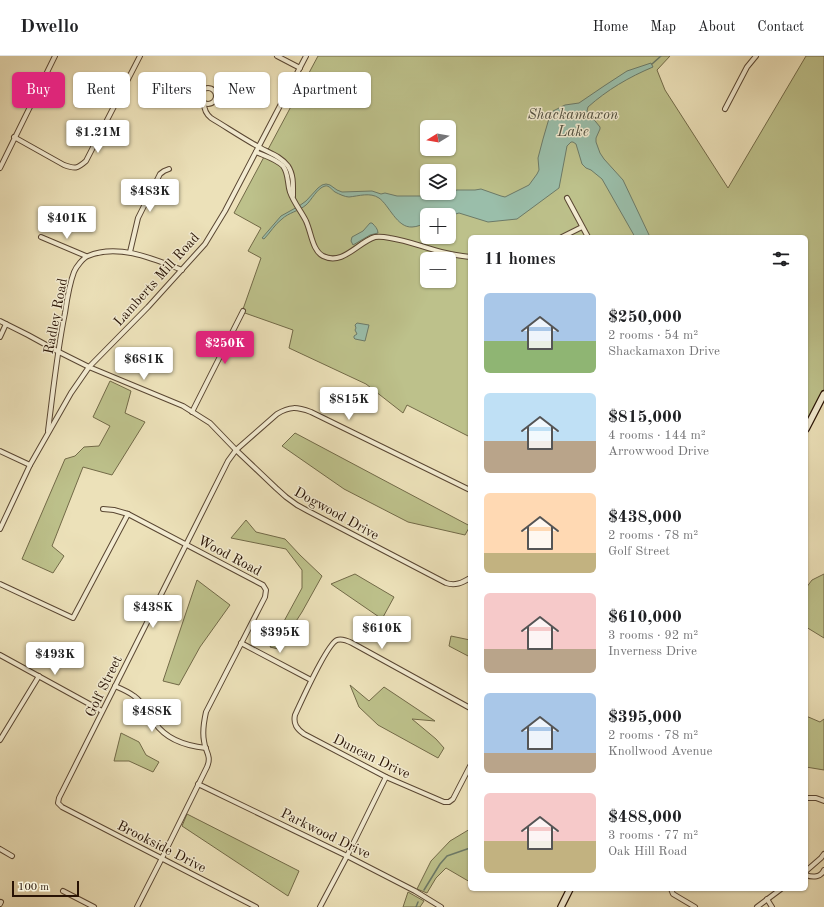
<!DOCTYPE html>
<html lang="en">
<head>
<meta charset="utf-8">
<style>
	:root { --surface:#fff; --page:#f6f6f6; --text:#202124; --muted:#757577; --line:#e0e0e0; --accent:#db2777 }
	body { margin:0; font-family:"Old Standard TT",serif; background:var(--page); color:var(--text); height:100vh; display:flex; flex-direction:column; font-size:15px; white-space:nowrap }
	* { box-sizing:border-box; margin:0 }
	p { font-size:13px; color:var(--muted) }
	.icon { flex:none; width:22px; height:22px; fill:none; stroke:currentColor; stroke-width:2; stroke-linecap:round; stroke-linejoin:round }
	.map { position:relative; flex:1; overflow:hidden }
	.panel { position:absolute; left:468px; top:179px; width:340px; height:656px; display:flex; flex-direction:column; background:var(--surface); border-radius:6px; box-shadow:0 1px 3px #0004 }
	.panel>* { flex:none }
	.hud { position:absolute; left:12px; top:16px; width:380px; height:36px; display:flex; gap:8px }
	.needle { width:26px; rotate:259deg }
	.buttons { position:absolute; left:420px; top:64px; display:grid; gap:8px }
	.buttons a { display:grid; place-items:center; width:36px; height:36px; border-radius:6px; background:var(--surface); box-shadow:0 1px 3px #0004; font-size:20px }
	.scale { position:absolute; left:12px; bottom:10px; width:67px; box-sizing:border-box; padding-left:4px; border:2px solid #281305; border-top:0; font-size:11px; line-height:14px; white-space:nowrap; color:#281305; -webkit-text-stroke:3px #f3ecd2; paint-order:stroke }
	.price { position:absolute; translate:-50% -34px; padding:0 9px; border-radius:4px; background:#fff; color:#222; font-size:13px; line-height:26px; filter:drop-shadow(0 1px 2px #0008) }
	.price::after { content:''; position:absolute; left:50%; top:24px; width:12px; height:9px; margin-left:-6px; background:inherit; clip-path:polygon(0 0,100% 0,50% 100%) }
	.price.active { background:var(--accent); color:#fff }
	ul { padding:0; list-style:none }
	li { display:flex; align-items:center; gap:12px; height:100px; padding:0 16px }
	li span { display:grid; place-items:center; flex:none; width:112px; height:80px; border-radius:6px; color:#555 }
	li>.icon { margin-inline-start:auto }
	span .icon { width:48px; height:48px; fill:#fffc; stroke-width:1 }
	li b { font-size:17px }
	h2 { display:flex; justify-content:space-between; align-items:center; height:48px; padding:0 16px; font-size:17px }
	.chip { padding:0 14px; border-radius:6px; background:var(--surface); box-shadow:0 1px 3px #0004; font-size:14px; line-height:36px }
	.chip.active { background:var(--accent); color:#fff }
	header { display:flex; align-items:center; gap:24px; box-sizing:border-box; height:56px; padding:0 20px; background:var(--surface); border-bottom:1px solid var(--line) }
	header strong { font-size:19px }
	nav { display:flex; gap:22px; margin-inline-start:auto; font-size:14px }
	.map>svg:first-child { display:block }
	.green { fill:#bdc18b; stroke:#726a48; fill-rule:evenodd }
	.water { fill:#9abeaa; stroke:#6c7a68 }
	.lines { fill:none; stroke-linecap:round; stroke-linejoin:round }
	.stream { stroke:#6c7a68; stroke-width:1.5 }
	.street-casing { stroke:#594632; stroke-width:6 }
	.secondary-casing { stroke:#281305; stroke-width:8 }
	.street { stroke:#f3ecd2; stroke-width:4 }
	.secondary { stroke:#f3ecd2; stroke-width:5.5 }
	.labels { text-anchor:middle; stroke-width:3; stroke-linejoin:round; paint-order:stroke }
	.street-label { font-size:14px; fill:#281305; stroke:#f3ecd2 }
	.water-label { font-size:15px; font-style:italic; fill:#504f3f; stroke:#f3ecd2 }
</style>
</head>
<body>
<header>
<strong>Dwello</strong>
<nav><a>Home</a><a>Map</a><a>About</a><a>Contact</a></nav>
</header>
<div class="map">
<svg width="824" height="851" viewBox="0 0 824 851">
	<rect width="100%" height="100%" fill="#ece1b9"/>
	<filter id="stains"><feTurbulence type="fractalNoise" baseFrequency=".005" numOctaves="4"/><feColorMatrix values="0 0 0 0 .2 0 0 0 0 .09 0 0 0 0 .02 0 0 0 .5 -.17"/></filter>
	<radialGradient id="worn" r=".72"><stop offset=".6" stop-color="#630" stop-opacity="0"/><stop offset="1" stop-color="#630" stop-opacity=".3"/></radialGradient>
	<g class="green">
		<path d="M318 0H670L657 14 665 34 728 132 806 0H824V334L806 367V181H470V381L407 349 403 357 366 328 289 292 293 274 242 256 261 202 248 195 261 172 234 157ZM427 71H449V93H427ZM427 115H449V137H427ZM427 159H449V181H427ZM427 203H449V225H427Z"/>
		<polygon points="110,325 131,335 125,357 145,366 112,419 83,411 52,490 64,500 53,517 22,503 65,403 75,400 84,391 99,390 110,370 93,361"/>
		<polygon points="295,377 470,470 465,479 408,466 344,433 282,390"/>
		<polygon points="246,464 256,476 285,483 300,499 322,520 302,556 278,593 270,591 302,532 302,514 286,493 231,482"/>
		<polygon points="355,518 394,541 382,563 331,528"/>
		<polygon points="824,518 824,582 806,571 806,532 812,524"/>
		<polygon points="197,524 230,549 200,591 179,629 163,625"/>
		<polygon points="451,580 470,584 470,601 449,590"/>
		<polygon points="350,629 369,645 384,631 435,665 412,663 436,683 444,692 438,702 378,669 359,651"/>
		<polygon points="806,660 820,666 824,663 824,714 806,711"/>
		<polygon points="121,677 139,686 146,699 159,706 153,716 129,705 114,705"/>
		<polygon points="187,758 299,815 288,840 182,770"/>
		<polygon points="470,773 470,826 446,812 436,822 427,837 417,833 431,805 450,785"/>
		<polygon points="408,836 424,845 420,851 403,851"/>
	</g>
	<g class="water">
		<path d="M651 7 653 11C629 21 607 34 588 51L587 55 600 71V73L596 82V86L600 97 604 103 623 124 650 181H635L602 123 591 114 586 112 582 108 576 88 573 86H571L567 90 559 132 517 163 488 166 459 157 449 160V159H427V167C423 168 417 171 412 171 397 172 389 149 379 142 370 136 359 140 349 141 345 141 339 138 335 136 332 134 329 129 325 130 317 132 311 145 306 149 299 155 288 157 282 163 275 168 270 177 264 183L262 182 281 160 299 150 306 145 318 132 322 129 326 128 330 129 337 134 342 136 372 135 381 138 385 137 397 140H420L443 137H449V136L457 134H475L481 133 501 140 505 141 529 129 537 118 539 114 538 102 543 83 550 59 553 55 565 49 579 47 604 30 627 15Z"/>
		<path d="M370 167H372C375 170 378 173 378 177L370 179 353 189 351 185 352 181 363 175Z"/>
		<polygon points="357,267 369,269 365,285 355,283 354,282 354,280 357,278 355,274 356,272 355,269"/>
	</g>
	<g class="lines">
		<g class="stream">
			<polyline points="652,8 661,0"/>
			<polyline points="424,834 440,808 447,800 470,792"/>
			<polyline points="416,851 418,846"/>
		</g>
		<g class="street-casing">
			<g id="street">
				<polyline points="277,0 300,12"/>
				<circle cx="208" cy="40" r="8"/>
				<path d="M204 47C204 54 206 58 211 62 226 71 241 81 257 90 267 96 281 100 288 110 294 119 293 130 293 140"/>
				<polyline points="725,53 747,11 756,0"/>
				<path d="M14 81 64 109C75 113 77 113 86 105L140 0"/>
				<path d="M256 96C265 100 276 103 283 110 289 118 287 127 290 136 294 147 301 155 306 165 310 174 311 183 315 191 317 195 319 198 323 200 343 210 358 186 375 181 380 180 385 181 390 182 410 185 427 193 446 197 454 199 462 200 470 201"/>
				<polyline points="0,112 55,0"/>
				<polyline points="567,142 588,181"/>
				<polyline points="41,181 86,200"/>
				<polyline points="562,181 582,171"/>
				<polyline points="130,196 138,162 160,118 164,115 169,113"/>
				<path d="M0 265 28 279 59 296 89 311 183 350 210 367 236 394 276 432 286 441 297 449 308 455 446 527C455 530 462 527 470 522"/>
				<polyline points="0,281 6,268"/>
				<polyline points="192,356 243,255"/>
				<path d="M48 375C53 336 57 296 65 257 67 243 69 229 74 216 76 211 83 202 88 200 118 187 154 203 182 214"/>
				<polyline points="0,395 30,409"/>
				<path d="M103 453 114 454 128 458 263 529 266 534 265 541 206 656C204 665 202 675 204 685 205 696 212 699 207 711L162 802 137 851"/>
				<polyline points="0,473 30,409 71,337 89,311 148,251 205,188 225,155 306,0"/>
				<polyline points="0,528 73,562 128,458"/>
				<polyline points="241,587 311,624"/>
				<polyline points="0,599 102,655"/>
				<path d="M115 630C122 633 129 636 134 640 144 647 148 658 155 667 166 683 187 690 206 692"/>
				<path d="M470 652 352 587C348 585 342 582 337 584 327 588 301 646 295 659 293 668 297 673 304 678L386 721 444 746H449L453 743 470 710"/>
				<polyline points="0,684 39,620"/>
				<polyline points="198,728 347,800 415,835 441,851"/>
				<polyline points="806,742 816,742 824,745"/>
				<polyline points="0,793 12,800"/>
				<polyline points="806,815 821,802 824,798"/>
				<path d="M806 819C813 822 821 821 824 814"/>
				<polyline points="671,833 673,838 695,851"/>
				<polyline points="63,835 94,851"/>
				<polyline points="767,843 772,851"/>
				<polyline points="0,848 1,846"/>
				<path d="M256 851 62 751 58 747 59 742 228 405 236 394 277 358C290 350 297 351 311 356L470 434"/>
				<polyline points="320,851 347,800 386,721"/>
				<polyline points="757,851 781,833"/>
			</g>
		</g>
		<g class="secondary-casing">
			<g id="secondary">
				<polyline points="806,373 824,338"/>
				<polyline points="561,851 570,833"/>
			</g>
		</g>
		<use href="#street" class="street"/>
		<use href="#secondary" class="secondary"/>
	</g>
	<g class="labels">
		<g class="street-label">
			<text transform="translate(156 223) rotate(-48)" y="5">Lamberts Mill Road</text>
			<text transform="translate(55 260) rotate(-79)" y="5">Radley Road</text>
			<text transform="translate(337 457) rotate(29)" y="5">Dogwood Drive</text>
			<text transform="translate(230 499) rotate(28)" y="5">Wood Road</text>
			<text transform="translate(103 630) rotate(-64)" y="5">Golf Street</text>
			<text transform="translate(372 700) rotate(26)" y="5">Duncan Drive</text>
			<text transform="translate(326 777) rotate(26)" y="5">Parkwood Drive</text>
			<text transform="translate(162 790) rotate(27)" y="5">Brookside Drive</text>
		</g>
		<g class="water-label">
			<text x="573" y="63">Shackamaxon<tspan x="573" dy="17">Lake</tspan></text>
		</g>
	</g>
	<rect width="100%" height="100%" filter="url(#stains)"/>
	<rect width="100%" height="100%" fill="url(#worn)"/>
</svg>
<div class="buttons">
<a><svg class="needle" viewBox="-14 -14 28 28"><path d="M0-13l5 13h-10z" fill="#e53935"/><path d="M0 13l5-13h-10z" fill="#757577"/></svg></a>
<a><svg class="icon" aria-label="layers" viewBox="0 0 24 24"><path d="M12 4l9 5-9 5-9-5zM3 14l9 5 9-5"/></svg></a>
<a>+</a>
<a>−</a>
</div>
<div class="scale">100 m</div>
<b class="price" style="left:98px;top:98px">$1.21M</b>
<b class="price" style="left:150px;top:157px">$483K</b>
<b class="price" style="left:67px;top:184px">$401K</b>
<b class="price active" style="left:225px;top:309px">$250K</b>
<b class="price" style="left:144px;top:325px">$681K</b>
<b class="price" style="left:349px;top:365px">$815K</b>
<b class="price" style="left:153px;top:573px">$438K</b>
<b class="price" style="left:382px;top:594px">$610K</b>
<b class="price" style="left:280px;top:598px">$395K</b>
<b class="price" style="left:55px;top:620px">$493K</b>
<b class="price" style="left:152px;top:677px">$488K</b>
<div class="hud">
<a class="chip active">Buy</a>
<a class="chip">Rent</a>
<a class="chip">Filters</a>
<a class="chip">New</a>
<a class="chip">Apartment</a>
</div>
<section class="panel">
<h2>11 homes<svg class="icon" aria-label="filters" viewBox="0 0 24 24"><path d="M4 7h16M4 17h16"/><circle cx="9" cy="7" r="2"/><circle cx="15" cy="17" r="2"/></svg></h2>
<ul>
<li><span style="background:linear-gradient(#a9c7e8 60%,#8fb573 0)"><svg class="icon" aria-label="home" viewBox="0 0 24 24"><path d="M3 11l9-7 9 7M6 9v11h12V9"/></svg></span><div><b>$250,000</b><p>2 rooms · 54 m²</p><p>Shackamaxon Drive</p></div></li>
<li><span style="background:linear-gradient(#bfe0f5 60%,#b9a48a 0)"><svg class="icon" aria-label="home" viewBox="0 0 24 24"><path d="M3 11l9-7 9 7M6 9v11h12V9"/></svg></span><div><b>$815,000</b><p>4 rooms · 144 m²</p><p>Arrowwood Drive</p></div></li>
<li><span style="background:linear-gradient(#ffd9b3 75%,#c2b280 0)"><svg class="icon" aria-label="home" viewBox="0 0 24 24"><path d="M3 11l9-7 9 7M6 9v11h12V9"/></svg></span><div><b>$438,000</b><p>2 rooms · 78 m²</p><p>Golf Street</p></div></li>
<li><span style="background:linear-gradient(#f6c9c9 70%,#b9a48a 0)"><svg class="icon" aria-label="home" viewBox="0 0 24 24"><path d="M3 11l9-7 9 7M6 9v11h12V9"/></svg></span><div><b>$610,000</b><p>3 rooms · 92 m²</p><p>Inverness Drive</p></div></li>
<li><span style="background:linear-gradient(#a9c7e8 75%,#b9a48a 0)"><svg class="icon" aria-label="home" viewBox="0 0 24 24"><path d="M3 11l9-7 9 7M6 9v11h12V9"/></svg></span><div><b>$395,000</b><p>2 rooms · 78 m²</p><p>Knollwood Avenue</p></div></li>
<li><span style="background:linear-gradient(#f6c9c9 60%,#c2b280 0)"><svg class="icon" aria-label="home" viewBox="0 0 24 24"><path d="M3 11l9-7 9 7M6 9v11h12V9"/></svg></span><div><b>$488,000</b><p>3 rooms · 77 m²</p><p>Oak Hill Road</p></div></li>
</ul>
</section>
</div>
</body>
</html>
